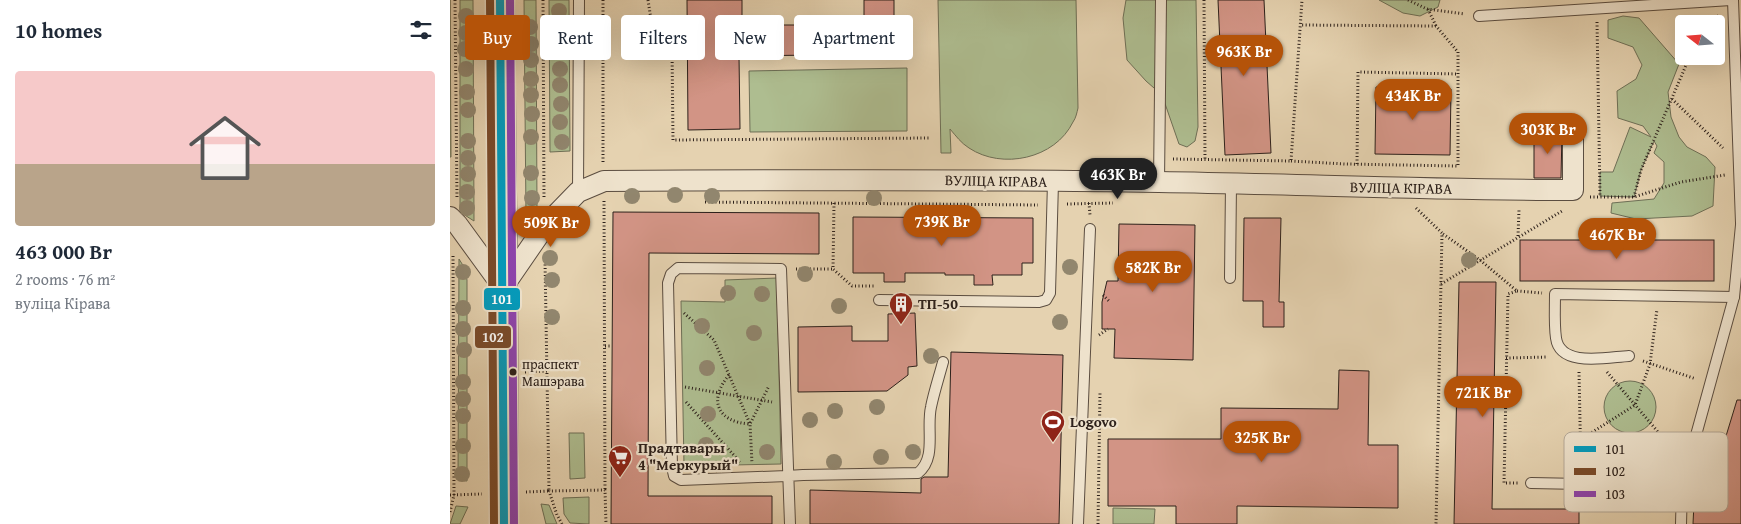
<!DOCTYPE html>
<html lang="en">
<head>
<meta charset="utf-8">
<style>
	:root { --surface:#fff; --page:#f2f2f3; --text:#1f2937; --muted:#747a83; --line:#e0e1e3; --accent:#b45309 }
	body { margin:0; font-family:"Gentium Book Plus",serif; background:var(--page); color:var(--text); height:100vh; display:flex; flex-direction:column; font-size:19px; white-space:nowrap }
	* { box-sizing:border-box; margin:0 }
	p { font-size:16px; color:var(--muted) }
	.icon { flex:none; width:28px; height:28px; fill:none; stroke:currentColor; stroke-width:2; stroke-linecap:round; stroke-linejoin:round }
	.map { position:relative; flex:1; overflow:hidden }
	.side { display:flex; flex-direction:column; background:var(--surface); width:450px }
	.side>* { flex:none }
	.banner { position:absolute; left:15px; top:15px; width:475px; height:45px; display:flex; gap:10px }
	.needle { width:32px; rotate:287deg }
	.controls { position:absolute; left:1225px; top:15px; display:grid; gap:10px }
	.controls a { display:grid; place-items:center; width:50px; height:50px; border-radius:5px; background:var(--surface); box-shadow:0 5px 20px #0002; font-size:25px }
	.price { position:absolute; translate:-50% -42px; padding:0 11px; border-radius:18px; background:var(--accent); color:#fff; font-size:16px; line-height:32px; filter:drop-shadow(0 1px 2px #0008) }
	.price::after { content:''; position:absolute; left:50%; top:30px; width:15px; height:11px; margin-left:-8px; background:inherit; clip-path:polygon(0 0,100% 0,50% 100%) }
	.price.active { background:#222; color:#fff }
	ul { padding:0; list-style:none }
	li { display:grid; align-content:center; gap:10px; height:265px; padding:0 15px }
	li+li { border-top:1px solid var(--line) }
	li span { display:grid; place-items:center; height:155px; border-radius:5px; color:#555 }
	li>.icon { margin-inline-start:auto }
	span .icon { width:90px; height:90px; fill:#fffc; stroke-width:1 }
	li b { font-size:21px }
	h2 { display:flex; justify-content:space-between; align-items:center; height:60px; padding:0 15px; font-size:21px }
	.tag { padding:0 18px; border-radius:5px; background:var(--surface); box-shadow:0 5px 20px #0002; font-size:18px; line-height:45px }
	.tag.active { background:var(--accent); color:#fff }
	main { display:flex; flex:1; min-height:0 }
	.map>svg:first-child { display:block }
	.green { fill:#aebd90; stroke:#6e6f56 }
	.building { fill:#d29485; stroke:#2d211b }
	.lines { fill:none; stroke-linecap:round; stroke-linejoin:round }
	.lane-casing { stroke:#5b4d40; stroke-width:12 }
	.street-casing { stroke:#5b4d40; stroke-width:22 }
	.primary-casing { stroke:#2d211b; stroke-width:30 }
	.path { stroke:#2d211b; stroke-width:3; stroke-dasharray:1 2.5; stroke-linecap:butt }
	.lane { stroke:#eee2cc; stroke-width:10 }
	.street { stroke:#eee2cc; stroke-width:20 }
	.primary { stroke:#e5d2b0; stroke-width:28 }
	.bus-1-casing { stroke:#eee2cc; stroke-width:11 }
	.bus-2-casing { stroke:#eee2cc; stroke-width:11 }
	.bus-3-casing { stroke:#eee2cc; stroke-width:11 }
	.bus-1 { stroke:#049bbc; stroke-width:8 }
	.bus-2 { stroke:#7a4b2a; stroke-width:8 }
	.bus-3 { stroke:#8e44ad; stroke-width:8 }
	.tree { fill:#91866e }
	.bus-dot { fill:#2d211b; stroke:#eee2cc; stroke-width:2 }
	.labels { text-anchor:middle; stroke-width:4.5; stroke-linejoin:round; paint-order:stroke }
	.bus-label { font-size:14px; fill:#2d211b; stroke:#eee2cc; text-anchor:start }
	.street-label { font-size:15px; fill:#2d211b; stroke:#eee2cc }
	.poi-label { font-size:15px; font-weight:bold; fill:#2d211b; stroke:#eee2cc; text-anchor:start }
	.key { fill:#eee2cc; stroke:#b4a897; stroke-width:1 }
	.key-label { font-size:14px; fill:#2d211b }
	.line-badge { stroke:#eee2cc; stroke-width:2 }
	.badge-label { font-size:14px; text-anchor:middle; font-weight:bold; fill:#fff }
</style>
</head>
<body>
<main>
<section class="side">
<h2>10 homes<svg class="icon" aria-label="filters" viewBox="0 0 24 24"><path d="M4 7h16M4 17h16"/><circle cx="9" cy="7" r="2"/><circle cx="15" cy="17" r="2"/></svg></h2>
<ul>
<li><span style="background:linear-gradient(#f6c9c9 60%,#b9a48a 0)"><svg class="icon" aria-label="home" viewBox="0 0 24 24"><path d="M3 11l9-7 9 7M6 9v11h12V9"/></svg></span><div><b>463 000 Br</b><p>2 rooms · 76 m²</p><p>вуліца Кірава</p></div></li>
</ul>
</section>
<div class="map">
<svg width="1291" height="524" viewBox="0 0 1291 524">
	<rect width="100%" height="100%" fill="#e5d2b0"/>
	<filter id="stains"><feTurbulence type="fractalNoise" baseFrequency=".004" numOctaves="4"/><feColorMatrix values="0 0 0 0 .2 0 0 0 0 .09 0 0 0 0 .02 0 0 0 .5 -.17"/></filter>
	<radialGradient id="worn" r=".72"><stop offset=".6" stop-color="#630" stop-opacity="0"/><stop offset="1" stop-color="#630" stop-opacity=".3"/></radialGradient>
	<g class="green">
		<polygon points="0,0 1,157 0,157"/>
		<polygon points="10,0 23,0 24,221 10,212"/>
		<polygon points="74,0 86,0 87,211 76,217"/>
		<polygon points="99,0 119,0 120,151 100,152"/>
		<path d="M488 0H626L628 108C627 112 626 118 623 122 605 159 552 170 519 148 511 143 506 136 500 129L501 153H491Z"/>
		<polygon points="676,0 746,0 748,127 745,141 737,147 729,144 712,95 696,81 677,60 673,18"/>
		<polygon points="929,0 990,0 988,7 970,16 953,13"/>
		<polygon points="1173,16 1189,18 1229,64 1218,92 1221,117 1229,137 1237,147 1256,157 1265,167 1263,206 1242,216 1186,219 1161,213 1162,203 1204,199 1214,183 1214,162 1204,153 1207,146 1204,141 1191,170 1184,197 1150,196 1150,172 1163,172 1180,127 1201,137 1193,126 1168,118 1167,91 1186,79 1192,65 1183,47 1158,38 1158,20"/>
		<polygon points="457,68 457,131 300,132 299,71"/>
		<polygon points="9,259 14,267 17,280 17,481 8,480"/>
		<polygon points="327,278 331,464 234,466 231,301 275,302 275,280"/>
		<circle cx="1180" cy="407" r="26"/>
		<polygon points="119,433 134,433 135,478 120,479"/>
		<polygon points="139,497 139,524 120,523 114,514 113,498"/>
		<polygon points="91,504 99,505 107,524 96,524"/>
		<polygon points="6,506 18,507 10,524 0,524"/>
		<polygon points="663,508 705,509 704,524 663,524"/>
	</g>
	<g class="building">
		<polygon points="237,0 292,0 292,25 414,25 414,0 444,0 444,54 289,56 290,129 238,130"/>
		<polygon points="768,0 814,0 821,153 775,155"/>
		<polygon points="926,87 1001,89 1000,155 925,154"/>
		<polygon points="1084,132 1112,132 1111,178 1084,178"/>
		<polygon points="163,212 369,213 369,254 199,253 198,496 322,496 322,524 161,524"/>
		<polygon points="403,217 583,218 583,263 572,263 572,275 542,275 543,285 524,285 524,275 495,275 495,273 455,273 455,282 434,282 434,273 403,273"/>
		<polygon points="794,218 831,218 829,302 834,302 834,327 813,327 813,301 793,301"/>
		<polygon points="669,224 745,225 743,360 664,358 665,329 652,329 652,302 657,281 668,281"/>
		<rect x="1070" y="240" width="194" height="41"/>
		<polygon points="1009,282 1046,282 1042,509 1129,509 1129,524 1004,524"/>
		<polygon points="465,313 467,366 458,367 458,375 437,391 348,392 348,327 402,326 402,341 438,341 438,314"/>
		<polygon points="501,352 613,355 609,524 360,524 360,490 471,493 471,479 474,477 498,477"/>
		<polygon points="889,370 919,371 918,445 948,445 948,508 787,506 787,524 726,524 726,506 658,506 658,439 771,439 771,408 888,409"/>
		<polygon points="1287,400 1291,400 1291,524 1243,524 1245,482 1262,482"/>
	</g>
	<g class="lines">
		<g class="lane-casing">
			<g id="lane">
				<polyline points="1283,0 1291,223"/>
				<polyline points="1029,16 1281,0"/>
				<polyline points="709,182 711,0"/>
				<polyline points="128,192 129,0"/>
				<polyline points="780,278 781,184"/>
				<polyline points="429,300 589,302 596,300 600,293 603,182"/>
				<path d="M1179 356C1158 357 1110 368 1106 338 1104 324 1105 309 1105 294L1284 297"/>
				<polyline points="1081,483 1232,486"/>
				<path d="M340 524 331 269 228 268 221 274 218 283 222 467 224 476 231 480 337 476 353 475 468 473C487 458 476 429 481 407 484 392 489 377 493 362"/>
				<polyline points="628,524 640,229"/>
				<polyline points="1231,524 1232,486 1284,297 1291,225"/>
			</g>
		</g>
		<g class="street-casing">
			<path id="street" d="M0 217 7 224 53 287 95 226 128 192 154 181C339 180 524 179 709 182 847 184 985 190 1123 190V137"/>
		</g>
		<g class="primary-casing">
			<polyline id="primary" points="50,0 53,287 54,524"/>
		</g>
		<g class="path">
			<polyline points="5,0 7,199"/>
			<polyline points="93,0 94,199"/>
			<polyline points="198,0 202,26 222,48 223,140 479,138"/>
			<polyline points="754,0 755,159"/>
			<polyline points="958,0 977,9 1015,14"/>
			<polyline points="978,9 986,26"/>
			<polyline points="1147,22 1150,196"/>
			<polyline points="1261,24 1269,15"/>
			<polyline points="1222,99 1273,148"/>
			<polyline points="723,159 841,161 852,0"/>
			<polyline points="841,161 895,164 1008,166 1008,52 986,26 850,25"/>
			<polyline points="153,162 153,0"/>
			<polyline points="907,164 908,72 1008,74"/>
			<polyline points="1140,197 1184,197 1231,182 1275,175"/>
			<polyline points="1184,197 1191,170 1240,56"/>
			<polyline points="154,201 155,490"/>
			<polyline points="255,202 588,205"/>
			<polyline points="384,203 383,269 402,286 424,286"/>
			<polyline points="639,203 640,215"/>
			<polyline points="617,204 663,203"/>
			<polyline points="966,208 992,233 986,524"/>
			<polyline points="993,234 1030,260 1067,291 1058,294 1054,483 1068,483"/>
			<polyline points="1068,236 1069,210"/>
			<polyline points="346,269 383,269"/>
			<polyline points="991,284 1112,211"/>
			<polyline points="1067,291 1092,293"/>
			<polyline points="653,295 660,302"/>
			<polyline points="234,313 264,340 300,424 302,463"/>
			<polyline points="649,335 658,329"/>
			<polyline points="155,346 162,346"/>
			<polyline points="1056,358 1098,357"/>
			<polyline points="1193,361 1246,379"/>
			<polyline points="75,372 97,371"/>
			<polyline points="1129,372 1131,471"/>
			<polyline points="1157,372 1226,453"/>
			<path d="M279 375C258 400 267 422 300 424L319 386"/>
			<polyline points="235,387 322,402"/>
			<polyline points="236,402 290,462"/>
			<polyline points="1130,440 1185,405 1200,364 1207,309"/>
			<polyline points="76,492 99,491 95,261"/>
			<polyline points="0,495 32,494"/>
			<polyline points="0,512 4,495 3,254"/>
			<polyline points="112,524 107,515 99,491 155,490 156,524"/>
			<polyline points="648,524 650,392"/>
		</g>
		<use href="#lane" class="lane"/>
		<use href="#street" class="street"/>
		<use href="#primary" class="primary"/>
		<g class="bus-1-casing">
			<polyline id="bus-1" points="50,0 54,524"/>
		</g>
		<g class="bus-2-casing">
			<polyline id="bus-2" points="40,0 44,524"/>
		</g>
		<g class="bus-3-casing">
			<polyline id="bus-3" points="60,0 64,524"/>
		</g>
		<use href="#bus-1" class="bus-1"/>
		<use href="#bus-2" class="bus-2"/>
		<use href="#bus-3" class="bus-3"/>
	</g>
	<g class="tree">
		<circle cx="109" cy="11" r="8"/>
		<circle cx="16" cy="16" r="8"/>
		<circle cx="80" cy="27" r="8"/>
		<circle cx="109" cy="32" r="8"/>
		<circle cx="16" cy="33" r="8"/>
		<circle cx="81" cy="44" r="8"/>
		<circle cx="15" cy="49" r="8"/>
		<circle cx="111" cy="49" r="8"/>
		<circle cx="81" cy="60" r="8"/>
		<circle cx="16" cy="69" r="8"/>
		<circle cx="110" cy="69" r="8"/>
		<circle cx="81" cy="79" r="8"/>
		<circle cx="110" cy="85" r="8"/>
		<circle cx="17" cy="92" r="8"/>
		<circle cx="81" cy="95" r="8"/>
		<circle cx="111" cy="104" r="8"/>
		<circle cx="18" cy="110" r="8"/>
		<circle cx="82" cy="114" r="8"/>
		<circle cx="110" cy="122" r="8"/>
		<circle cx="81" cy="137" r="8"/>
		<circle cx="18" cy="141" r="8"/>
		<circle cx="112" cy="142" r="8"/>
		<circle cx="18" cy="158" r="8"/>
		<circle cx="81" cy="173" r="8"/>
		<circle cx="18" cy="174" r="8"/>
		<circle cx="17" cy="192" r="8"/>
		<circle cx="225" cy="195" r="8"/>
		<circle cx="182" cy="196" r="8"/>
		<circle cx="262" cy="196" r="8"/>
		<circle cx="82" cy="198" r="8"/>
		<circle cx="424" cy="198" r="8"/>
		<circle cx="17" cy="208" r="8"/>
		<circle cx="100" cy="258" r="8"/>
		<circle cx="1019" cy="260" r="8"/>
		<circle cx="620" cy="267" r="8"/>
		<circle cx="13" cy="272" r="8"/>
		<circle cx="355" cy="274" r="8"/>
		<circle cx="102" cy="280" r="8"/>
		<circle cx="278" cy="293" r="8"/>
		<circle cx="312" cy="294" r="8"/>
		<circle cx="389" cy="306" r="8"/>
		<circle cx="13" cy="308" r="8"/>
		<circle cx="102" cy="317" r="8"/>
		<circle cx="610" cy="322" r="8"/>
		<circle cx="252" cy="326" r="8"/>
		<circle cx="13" cy="329" r="8"/>
		<circle cx="304" cy="333" r="8"/>
		<circle cx="14" cy="350" r="8"/>
		<circle cx="481" cy="356" r="8"/>
		<circle cx="257" cy="368" r="8"/>
		<circle cx="13" cy="382" r="8"/>
		<circle cx="13" cy="399" r="8"/>
		<circle cx="427" cy="407" r="8"/>
		<circle cx="385" cy="411" r="8"/>
		<circle cx="258" cy="414" r="8"/>
		<circle cx="13" cy="416" r="8"/>
		<circle cx="360" cy="420" r="8"/>
		<circle cx="256" cy="445" r="8"/>
		<circle cx="13" cy="446" r="8"/>
		<circle cx="317" cy="452" r="8"/>
		<circle cx="463" cy="452" r="8"/>
		<circle cx="431" cy="457" r="8"/>
		<circle cx="384" cy="462" r="8"/>
		<circle cx="12" cy="474" r="8"/>
	</g>
	<defs>
		<g id="building-pin" transform="scale(1.25)"><path d="M0 17L-7.5 6A9.5 9.5 0 1 1 7.5 6Z" fill="#8f2418" stroke="#eee2cc"/><path d="M-4-6H4V6H1V3H-1V6H-4ZM-2.5-4.3h1.7v1.8h-1.7ZM.8-4.3h1.7v1.8H.8ZM-2.5-1h1.7V.8h-1.7ZM.8-1h1.7V.8H.8Z" fill="#fff"/></g>
		<g id="stadium-pin" transform="scale(1.25)"><path d="M0 17L-7.5 6A9.5 9.5 0 1 1 7.5 6Z" fill="#8f2418" stroke="#eee2cc"/><path d="M0-5a6.5 5 0 1 0 0 10a6.5 5 0 1 0 0-10ZM-3.5-1.8h7v3.6h-7Z" fill="#fff"/></g>
		<g id="supermarket-pin" transform="scale(1.25)"><path d="M0 17L-7.5 6A9.5 9.5 0 1 1 7.5 6Z" fill="#8f2418" stroke="#eee2cc"/><path d="M-6-5.5h2.5l.6 2H6L4.5 2H-2.5L-4.4-4H-6ZM-1.5 3.2a1.3 1.3 0 1 0 .1 0ZM3 3.2a1.3 1.3 0 1 0 .1 0Z" fill="#fff"/></g>
	</defs>
	<g fill-rule="evenodd">
		<use href="#building-pin" x="451" y="304"/>
		<use href="#stadium-pin" x="603" y="422"/>
		<use href="#supermarket-pin" x="170" y="457"/>
	</g>
	<circle class="bus-dot" cx="63" cy="372" r="4.5"/>
	<g class="labels">
		<g class="bus-label">
			<text x="72" y="369">праспект<tspan x="72" dy="17">Машэрава</tspan></text>
		</g>
		<g class="street-label">
			<text transform="translate(546 181) rotate(1)" y="5">ВУЛІЦА КІРАВА</text>
			<text transform="translate(951 188) rotate(1)" y="5">ВУЛІЦА КІРАВА</text>
		</g>
		<g class="poi-label">
			<text x="468" y="309">ТП-50</text>
			<text x="620" y="427">Logovo</text>
			<text x="188" y="453">Прадтавары<tspan x="188" dy="17">4 "Меркурый"</tspan></text>
		</g>
	</g>
	<rect x="1114" y="432" width="164" height="80" rx="8" class="key"/>
	<rect x="1124" y="446" width="22" height="6" fill="#049bbc"/>
	<rect x="1124" y="468" width="22" height="7" fill="#7a4b2a"/>
	<rect x="1124" y="491" width="22" height="6" fill="#8e44ad"/>
	<g class="key-label">
		<text x="1155" y="454">101</text>
		<text x="1155" y="476">102</text>
		<text x="1155" y="499">103</text>
	</g>
	<g class="line-badge">
		<rect x="33" y="287" width="38" height="24" rx="5" fill="#049bbc"/>
		<rect x="24" y="325" width="38" height="24" rx="5" fill="#7a4b2a"/>
	</g>
	<g class="badge-label">
		<text x="52" y="304">101</text>
		<text x="43" y="342">102</text>
	</g>
	<rect width="100%" height="100%" filter="url(#stains)"/>
	<rect width="100%" height="100%" fill="url(#worn)"/>
</svg>
<div class="controls">
<a><svg class="needle" viewBox="-14 -14 28 28"><path d="M0-13l5 13h-10z" fill="#e53935"/><path d="M0 13l5-13h-10z" fill="#747a83"/></svg></a>
</div>
<b class="price" style="left:794px;top:77px">963K Br</b>
<b class="price" style="left:963px;top:121px">434K Br</b>
<b class="price" style="left:1098px;top:155px">303K Br</b>
<b class="price active" style="left:668px;top:200px">463K Br</b>
<b class="price" style="left:492px;top:247px">739K Br</b>
<b class="price" style="left:101px;top:248px">509K Br</b>
<b class="price" style="left:1167px;top:260px">467K Br</b>
<b class="price" style="left:703px;top:293px">582K Br</b>
<b class="price" style="left:1033px;top:418px">721K Br</b>
<b class="price" style="left:812px;top:463px">325K Br</b>
<div class="banner">
<a class="tag active">Buy</a>
<a class="tag">Rent</a>
<a class="tag">Filters</a>
<a class="tag">New</a>
<a class="tag">Apartment</a>
</div>
</div>
</main>
</body>
</html>
